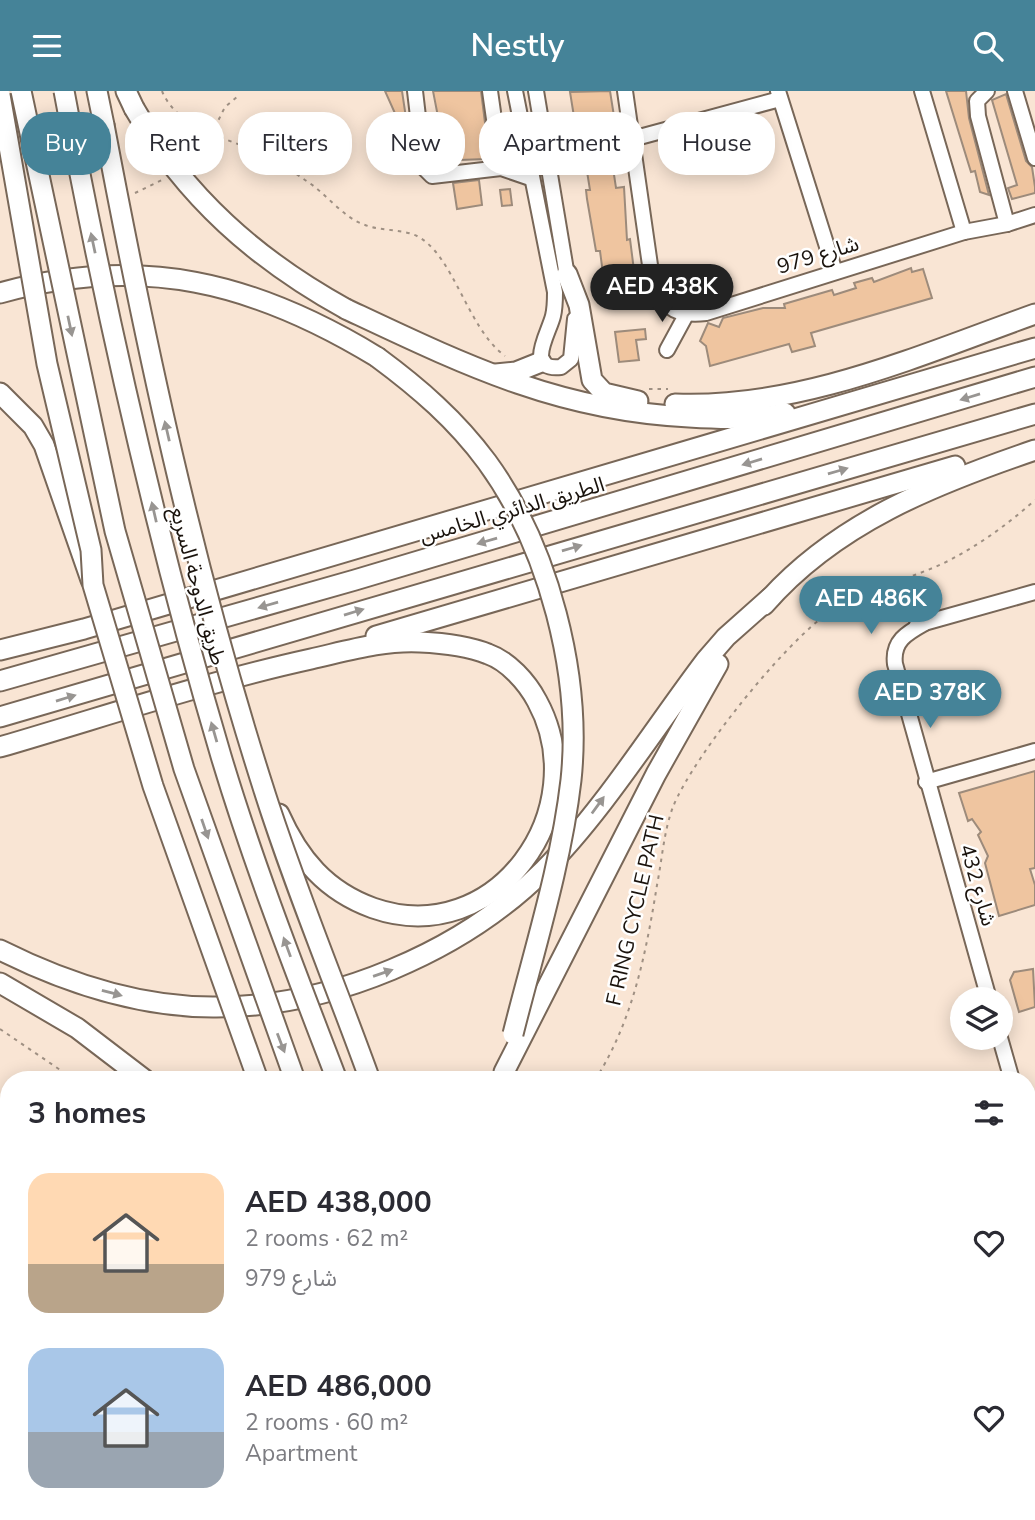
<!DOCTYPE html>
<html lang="en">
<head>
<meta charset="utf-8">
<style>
	:root { --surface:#fff; --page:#f7f7f7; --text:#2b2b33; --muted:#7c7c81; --accent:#458398 }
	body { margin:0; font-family:"Nunito Sans","Noto Sans Arabic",sans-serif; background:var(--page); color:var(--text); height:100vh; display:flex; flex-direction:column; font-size:26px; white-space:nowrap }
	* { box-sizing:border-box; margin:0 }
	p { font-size:23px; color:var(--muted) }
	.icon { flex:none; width:38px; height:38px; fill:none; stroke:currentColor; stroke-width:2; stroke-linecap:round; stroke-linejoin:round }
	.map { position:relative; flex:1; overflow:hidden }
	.panel { position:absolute; left:0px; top:980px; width:1036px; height:450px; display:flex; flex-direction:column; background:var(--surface); border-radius:28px 28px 0 0; box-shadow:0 4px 18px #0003 }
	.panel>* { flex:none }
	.guide { position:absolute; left:21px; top:21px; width:994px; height:63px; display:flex; gap:14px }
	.buttons { position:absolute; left:950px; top:896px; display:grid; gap:14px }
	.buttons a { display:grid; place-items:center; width:63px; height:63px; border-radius:50%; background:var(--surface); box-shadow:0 4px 18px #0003; font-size:35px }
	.price { position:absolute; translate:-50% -60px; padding:0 16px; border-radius:24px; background:var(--accent); color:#fff; font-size:23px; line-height:46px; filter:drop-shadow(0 2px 4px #0008) }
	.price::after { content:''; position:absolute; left:50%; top:42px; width:21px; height:16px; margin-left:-10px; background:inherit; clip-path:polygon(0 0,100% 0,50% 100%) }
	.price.selected { background:#222; color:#fff }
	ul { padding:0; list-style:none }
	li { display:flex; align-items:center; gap:21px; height:175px; padding:0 28px }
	li span { display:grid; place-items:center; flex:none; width:196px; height:140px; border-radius:21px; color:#555 }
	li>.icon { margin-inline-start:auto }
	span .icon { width:84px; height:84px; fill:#fffc; stroke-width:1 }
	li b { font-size:30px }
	h2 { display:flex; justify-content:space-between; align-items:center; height:84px; padding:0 28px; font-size:30px }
	.chip { padding:0 24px; border-radius:28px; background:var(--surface); box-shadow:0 4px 18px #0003; font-size:24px; line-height:63px }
	.chip.selected { background:var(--accent); color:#fff }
	header { display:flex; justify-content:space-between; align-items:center; height:91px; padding:0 28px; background:var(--accent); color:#fff; font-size:32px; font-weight:600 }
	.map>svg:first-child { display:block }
	.building { fill:#efc5a0; stroke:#9d8b7b; stroke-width:2 }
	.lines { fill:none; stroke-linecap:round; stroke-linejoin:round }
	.minor-casing { stroke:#786758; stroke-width:18 }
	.highway-casing { stroke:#786758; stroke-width:23 }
	.path { stroke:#9f9083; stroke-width:2; stroke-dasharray:3.5 5; stroke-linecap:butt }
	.minor { stroke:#fff; stroke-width:14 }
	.highway { stroke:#fff; stroke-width:19 }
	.highway-bridge-casing { stroke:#786758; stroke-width:23; stroke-linecap:butt }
	.highway-bridge { stroke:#fff; stroke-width:19 }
	.oneway { fill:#989592 }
	.labels { text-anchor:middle; stroke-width:5; stroke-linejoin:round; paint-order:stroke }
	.street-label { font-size:21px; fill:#1a130d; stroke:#fff }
</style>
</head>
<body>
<header><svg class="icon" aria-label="menu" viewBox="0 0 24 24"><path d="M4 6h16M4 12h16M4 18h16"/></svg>Nestly<svg class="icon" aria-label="search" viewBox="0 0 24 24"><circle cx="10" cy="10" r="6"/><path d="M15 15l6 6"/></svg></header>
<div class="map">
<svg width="1035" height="1429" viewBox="0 0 1035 1429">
	<rect width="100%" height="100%" fill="#f9e5d4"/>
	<g class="building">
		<polygon points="385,0 402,0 409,47 406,47"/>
		<polygon points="433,0 481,0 487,48 484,49 486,68 433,70 429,37 440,36"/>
		<polygon points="610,0 620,63 611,64 616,97 624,96 627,149 630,148 637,203 606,206 600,160 596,160 587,108 586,99 590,99 585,68 581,69 570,1"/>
		<polygon points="946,0 966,0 969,27 989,104 980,101 975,80 971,81"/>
		<polygon points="1006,3 1026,70 1032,76 1035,96 1035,102 1012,108 1008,97 1017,94 992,9"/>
		<polygon points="479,89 482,114 457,118 453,92"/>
		<polygon points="510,98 512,114 502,115 500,99"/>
		<polygon points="911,177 912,181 923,178 932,207 811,242 815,255 792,261 789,253 710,275 706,255 700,250 708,232 719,236 723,227 763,217 785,217 784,213 832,199 834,204 856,197 854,192 872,187 874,191"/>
		<polygon points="645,238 646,248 636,249 639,269 619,271 615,241"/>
		<polygon points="1035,680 1035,777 1030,778 1035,794 1035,814 999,825 985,772 988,765 978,744 981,741 972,728 968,730 959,702"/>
		<polygon points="1033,878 1035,916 1019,921 1010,889 1014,881"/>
	</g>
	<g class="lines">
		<g class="minor-casing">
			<g id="minor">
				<polyline points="415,0 424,77 432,85 501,77 530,87"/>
				<polyline points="490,0 501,77"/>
				<path d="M515 0 555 201C555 209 555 217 553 225 549 242 524 280 561 276L571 268 575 228"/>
				<polyline points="536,0 568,191"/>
				<path d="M625 0 653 195C666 219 679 225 706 222L964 141 1007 133 1035 124"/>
				<polyline points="778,0 835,181"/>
				<polyline points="922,0 964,141"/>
				<polyline points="987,0 977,10 978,25 1007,133"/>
				<polyline points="1015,0 1035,67"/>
				<polyline points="632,48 780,8"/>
				<polyline points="667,259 686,224"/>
				<path d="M925 532C907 542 892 550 895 573L989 908"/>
				<polyline points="917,534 1035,501"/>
				<polyline points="926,691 1035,660"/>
				<polyline points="1000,947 1012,989"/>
				<polyline points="1027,1042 1035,1069"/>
				<polyline points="0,1309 9,1306"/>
				<polyline points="0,1344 9,1341"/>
				<polyline points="122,1421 128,1429"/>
				<polyline points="149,1421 151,1429"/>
				<polyline points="177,1421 180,1429"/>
				<polyline points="240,1421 243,1429"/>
				<polyline points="271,1421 274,1429"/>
				<polyline points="955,1421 966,1429"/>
				<polyline points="59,1429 78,1421"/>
			</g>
		</g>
		<g class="highway-casing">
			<g id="highway">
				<polyline points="97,0 104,34"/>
				<polyline points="126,0 134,17"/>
				<polyline points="567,183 579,214 592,289 604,302 638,310"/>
				<path d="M0 202C141 163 254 191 377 266"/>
				<path d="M346 218C463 273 558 320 689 326 722 328 753 329 785 322"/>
				<polyline points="496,283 516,281 541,271"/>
				<polyline points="0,302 33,335 44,354 91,489"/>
				<path d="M675 313C800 318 920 264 1035 223"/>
				<path d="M764 514C835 432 935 393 1035 359"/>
				<polyline points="376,545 955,375"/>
				<polyline points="0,559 84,538 1035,257"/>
				<polyline points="0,590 355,489 1035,286"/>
				<polyline points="0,626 1035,323"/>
				<path d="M0 656C103 626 206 591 311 568 347 560 383 549 420 551 441 552 468 555 488 563 508 570 527 591 537 610 596 718 496 860 373 817 326 800 299 768 279 723"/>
				<path d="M0 859C66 892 138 916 213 916 330 917 462 861 544 779 603 720 655 636 706 569L726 546 771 506"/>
				<polyline points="0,892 77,937 145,989"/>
				<polyline points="504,981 656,683 718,573"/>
				<polyline points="436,1421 440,1429"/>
				<polyline points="481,1421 485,1429"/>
				<polyline points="527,1421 531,1429"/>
				<polyline points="570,1421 575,1429"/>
			</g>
		</g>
		<g class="path">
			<path d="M162 0C178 39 230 47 264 64 278 71 292 80 305 89 325 101 343 127 365 134 381 140 402 138 417 145 454 164 467 237 505 265"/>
			<polyline points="186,67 211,44 225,16 237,6"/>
			<polyline points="135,102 162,89"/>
			<polyline points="649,298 668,298"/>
			<polyline points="0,938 75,989"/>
			<path d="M595 989C633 930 646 862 657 794 662 769 664 739 673 716 693 665 797 534 845 511 877 495 912 487 944 472 978 455 1007 434 1035 409"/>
			<polyline points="0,1382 9,1380"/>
			<polyline points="303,1421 305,1429"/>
			<polyline points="375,1421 379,1429"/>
			<polyline points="647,1421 650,1429"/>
		</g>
		<use href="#minor" class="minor"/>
		<use href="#highway" class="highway"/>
		<g class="highway-bridge-casing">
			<g id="highway-bridge">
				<polyline points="21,0 115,440 184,678 295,989"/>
				<path d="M64 0C106 224 156 446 221 665 254 775 296 882 337 989"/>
				<polyline points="0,4 47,273 91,459 93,494 153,695 258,989"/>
				<path d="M134 17C185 106 257 169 346 218"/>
				<path d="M104 34C146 257 194 480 263 696 294 795 335 892 370 989"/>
				<path d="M377 266C419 297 456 329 487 371 549 456 582 585 571 689 561 775 534 859 513 943"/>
			</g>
		</g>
		<use href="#highway-bridge" class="highway-bridge"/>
	</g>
	<defs><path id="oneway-solid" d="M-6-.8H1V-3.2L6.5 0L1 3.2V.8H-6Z" transform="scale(1.75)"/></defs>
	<g class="oneway">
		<use href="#oneway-solid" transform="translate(93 152) rotate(-102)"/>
		<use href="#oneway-solid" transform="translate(70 235) rotate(78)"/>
		<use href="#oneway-solid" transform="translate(970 306) rotate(163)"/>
		<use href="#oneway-solid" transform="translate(167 340) rotate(-103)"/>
		<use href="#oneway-solid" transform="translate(752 371) rotate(163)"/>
		<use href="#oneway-solid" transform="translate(838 380) rotate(-16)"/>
		<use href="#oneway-solid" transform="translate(154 421) rotate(-103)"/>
		<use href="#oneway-solid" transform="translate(487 450) rotate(164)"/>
		<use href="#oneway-solid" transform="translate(572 457) rotate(-16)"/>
		<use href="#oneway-solid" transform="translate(268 514) rotate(164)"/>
		<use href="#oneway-solid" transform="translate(354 521) rotate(-17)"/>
		<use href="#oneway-solid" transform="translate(66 607) rotate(-17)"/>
		<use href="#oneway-solid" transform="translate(214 641) rotate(-106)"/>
		<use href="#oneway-solid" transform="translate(598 714) rotate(-54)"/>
		<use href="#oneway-solid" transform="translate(205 738) rotate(71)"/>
		<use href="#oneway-solid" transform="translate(287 856) rotate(-110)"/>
		<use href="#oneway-solid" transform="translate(383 882) rotate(-19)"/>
		<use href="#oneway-solid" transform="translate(112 902) rotate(15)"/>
		<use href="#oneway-solid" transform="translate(281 952) rotate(69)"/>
	</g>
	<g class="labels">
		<g class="street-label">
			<text transform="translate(818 164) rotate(-17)" y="7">شارع 979</text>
			<text transform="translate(512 419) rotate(-16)" y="7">الطريق الدائري الخامس</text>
			<text transform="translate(198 495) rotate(75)" y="7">طريق الدوحة السريع</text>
			<text transform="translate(978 794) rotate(74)" y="7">شارع 432</text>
			<text transform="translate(635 819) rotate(-77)" y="7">F RING CYCLE PATH</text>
		</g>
	</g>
</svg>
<div class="buttons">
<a><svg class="icon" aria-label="layers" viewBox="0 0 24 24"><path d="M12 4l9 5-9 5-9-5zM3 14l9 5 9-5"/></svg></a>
</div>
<b class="price selected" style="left:662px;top:233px">AED 438K</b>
<b class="price" style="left:871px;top:545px">AED 486K</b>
<b class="price" style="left:930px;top:639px">AED 378K</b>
<div class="guide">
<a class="chip selected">Buy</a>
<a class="chip">Rent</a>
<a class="chip">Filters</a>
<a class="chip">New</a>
<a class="chip">Apartment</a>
<a class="chip">House</a>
</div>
<section class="panel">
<h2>3 homes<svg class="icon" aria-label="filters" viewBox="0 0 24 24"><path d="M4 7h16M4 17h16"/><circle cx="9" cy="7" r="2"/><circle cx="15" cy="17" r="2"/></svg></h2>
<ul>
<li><span style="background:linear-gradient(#ffd9b3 65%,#b9a48a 0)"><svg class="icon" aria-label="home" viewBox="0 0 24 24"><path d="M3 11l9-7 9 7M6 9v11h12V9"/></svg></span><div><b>AED 438,000</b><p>2 rooms · 62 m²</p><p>شارع 979</p></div><svg class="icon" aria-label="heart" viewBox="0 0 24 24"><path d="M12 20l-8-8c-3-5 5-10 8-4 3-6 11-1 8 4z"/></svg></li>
<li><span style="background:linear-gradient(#a9c7e8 60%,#9aa5b1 0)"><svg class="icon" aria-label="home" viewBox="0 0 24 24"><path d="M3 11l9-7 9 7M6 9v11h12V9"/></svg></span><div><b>AED 486,000</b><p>2 rooms · 60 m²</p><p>Apartment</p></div><svg class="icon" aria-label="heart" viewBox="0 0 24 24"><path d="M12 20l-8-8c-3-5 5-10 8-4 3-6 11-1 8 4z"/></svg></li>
</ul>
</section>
</div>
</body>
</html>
